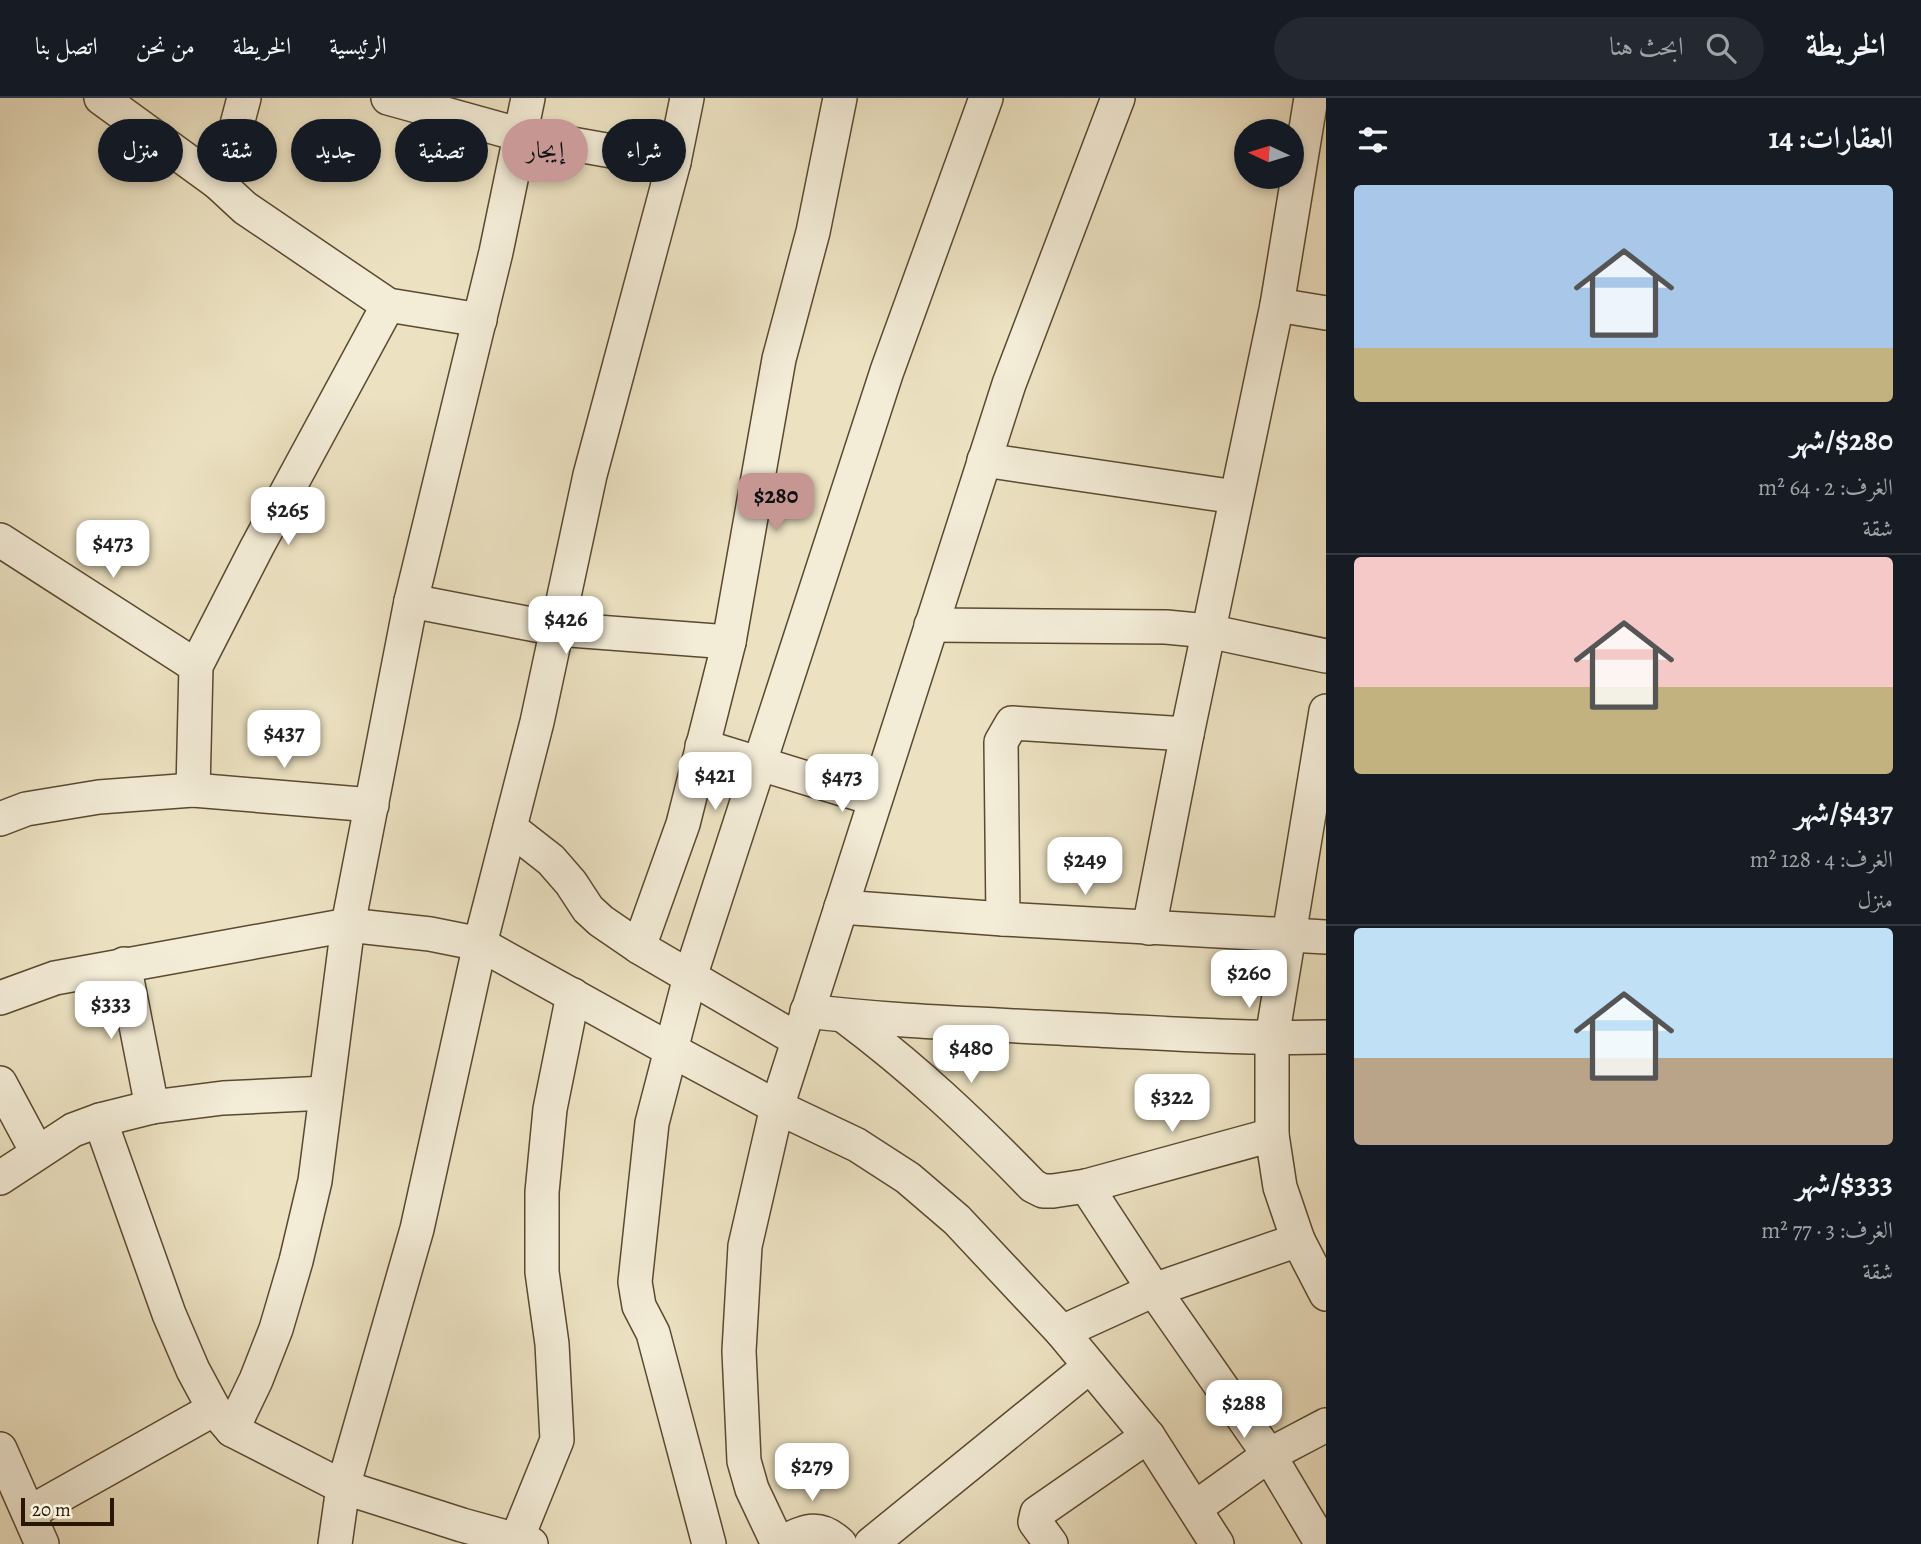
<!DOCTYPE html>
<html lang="ar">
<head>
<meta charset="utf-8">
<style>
	:root { --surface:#171b24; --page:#242831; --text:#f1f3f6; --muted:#9ea1a6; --line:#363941; --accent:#c59692 }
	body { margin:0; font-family:Alegreya,Amiri,serif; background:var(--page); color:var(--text); direction:rtl; height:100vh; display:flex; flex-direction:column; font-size:26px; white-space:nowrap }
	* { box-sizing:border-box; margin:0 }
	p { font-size:23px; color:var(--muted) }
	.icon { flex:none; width:38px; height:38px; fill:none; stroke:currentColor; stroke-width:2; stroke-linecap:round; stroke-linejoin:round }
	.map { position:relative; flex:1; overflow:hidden; direction:ltr }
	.side { display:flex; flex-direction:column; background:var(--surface); width:595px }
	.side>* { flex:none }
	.hud { position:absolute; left:21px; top:21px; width:665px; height:63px; direction:rtl; display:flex; gap:14px }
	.needle { width:46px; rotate:274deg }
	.tools { position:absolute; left:1234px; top:21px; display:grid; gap:14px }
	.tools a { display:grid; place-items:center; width:70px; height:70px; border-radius:50%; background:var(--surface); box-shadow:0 4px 10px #0003; font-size:35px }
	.scale { position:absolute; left:21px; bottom:18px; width:93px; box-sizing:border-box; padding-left:7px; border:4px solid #291600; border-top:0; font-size:19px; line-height:24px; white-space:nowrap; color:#291600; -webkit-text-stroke:5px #f3ecd7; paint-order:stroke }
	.price { position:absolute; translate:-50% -60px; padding:0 16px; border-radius:14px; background:#fff; color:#222; font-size:23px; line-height:46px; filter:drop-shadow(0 2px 4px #0008) }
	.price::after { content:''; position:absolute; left:50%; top:42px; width:21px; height:16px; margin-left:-10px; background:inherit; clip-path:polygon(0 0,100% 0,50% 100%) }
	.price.on { background:var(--accent); color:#111 }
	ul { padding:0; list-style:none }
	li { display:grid; align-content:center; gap:14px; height:371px; padding:0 28px }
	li+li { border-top:2px solid var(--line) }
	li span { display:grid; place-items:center; height:217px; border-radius:7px; color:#555 }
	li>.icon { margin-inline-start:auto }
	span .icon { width:126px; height:126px; fill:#fffc; stroke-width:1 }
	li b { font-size:30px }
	h2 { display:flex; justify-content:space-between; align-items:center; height:84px; padding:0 28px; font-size:30px }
	.pill { padding:0 24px; border-radius:32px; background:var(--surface); box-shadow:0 4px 10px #0003; font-size:24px; line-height:63px }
	.pill.on { background:var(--accent); color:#111 }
	header { display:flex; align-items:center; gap:42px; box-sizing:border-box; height:98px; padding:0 35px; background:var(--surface); border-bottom:2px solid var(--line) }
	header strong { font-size:33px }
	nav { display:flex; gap:38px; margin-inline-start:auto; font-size:24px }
	.search { width:490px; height:63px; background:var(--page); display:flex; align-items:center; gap:18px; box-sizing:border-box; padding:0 24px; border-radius:38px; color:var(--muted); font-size:26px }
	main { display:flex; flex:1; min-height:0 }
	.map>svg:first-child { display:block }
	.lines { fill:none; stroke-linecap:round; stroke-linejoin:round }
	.street-casing { stroke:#5a4930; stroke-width:36 }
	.street { stroke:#f3ecd7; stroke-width:33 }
</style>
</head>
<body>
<header>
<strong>الخريطة</strong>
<div class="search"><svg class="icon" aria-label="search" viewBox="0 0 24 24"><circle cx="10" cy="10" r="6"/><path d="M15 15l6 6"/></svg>ابحث هنا</div>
<nav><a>الرئيسية</a><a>الخريطة</a><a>من نحن</a><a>اتصل بنا</a></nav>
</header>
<main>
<section class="side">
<h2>العقارات: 14<svg class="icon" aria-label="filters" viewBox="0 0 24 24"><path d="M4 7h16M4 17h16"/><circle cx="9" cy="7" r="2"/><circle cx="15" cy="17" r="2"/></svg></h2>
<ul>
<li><span style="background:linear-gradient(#a9c7e8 75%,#c2b280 0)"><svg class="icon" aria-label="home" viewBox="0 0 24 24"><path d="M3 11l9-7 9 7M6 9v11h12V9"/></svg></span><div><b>$280/شهر</b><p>الغرف: 2 · 64 m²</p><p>شقة</p></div></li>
<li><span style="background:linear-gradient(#f6c9c9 60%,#c2b280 0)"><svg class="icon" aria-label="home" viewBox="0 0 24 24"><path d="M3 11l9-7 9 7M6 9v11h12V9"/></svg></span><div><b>$437/شهر</b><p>الغرف: 4 · 128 m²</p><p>منزل</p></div></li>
<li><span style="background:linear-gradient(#bfe0f5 60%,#b9a48a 0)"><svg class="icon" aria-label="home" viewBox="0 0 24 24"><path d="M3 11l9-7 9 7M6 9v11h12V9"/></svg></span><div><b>$333/شهر</b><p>الغرف: 3 · 77 m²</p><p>شقة</p></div></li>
</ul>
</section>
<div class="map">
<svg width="1326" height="1446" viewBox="0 0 1326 1446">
	<rect width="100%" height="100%" fill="#ece2c2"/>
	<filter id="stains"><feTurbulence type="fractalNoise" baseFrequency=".00286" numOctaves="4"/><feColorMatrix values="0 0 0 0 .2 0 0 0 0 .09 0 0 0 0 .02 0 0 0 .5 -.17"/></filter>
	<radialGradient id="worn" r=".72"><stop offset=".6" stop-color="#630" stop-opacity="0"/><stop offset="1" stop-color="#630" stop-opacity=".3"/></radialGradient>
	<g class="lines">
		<g class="street-casing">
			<g id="street">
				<polyline points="101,0 218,85"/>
				<polyline points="244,0 226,68 218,85 245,110 388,207 480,222"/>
				<polyline points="388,0 521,37 674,64"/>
				<polyline points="1277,207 1326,215"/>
				<polyline points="984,362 1236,399"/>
				<polyline points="0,442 196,568"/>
				<polyline points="411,503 557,531 729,544"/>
				<polyline points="931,527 1166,529 1208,533 1326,558"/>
				<polyline points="1326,613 1272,940 1272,1037 1280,1089 1298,1142 1326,1196"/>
				<polyline points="702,648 875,701"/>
				<polyline points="193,692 196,568 257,449 388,207"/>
				<polyline points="0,721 26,711 99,699 193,692 372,707"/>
				<polyline points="510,730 551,762 571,785 588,811 601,823 639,849 798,942"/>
				<polyline points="841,809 1003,821 1326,839"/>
				<polyline points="1003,821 1001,644 1012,625 1187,636"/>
				<polyline points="1149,830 1187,636 1277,207 1311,0"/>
				<polyline points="639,849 683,726 729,544 779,261 813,134 840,0"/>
				<polyline points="124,866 152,1009"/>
				<polyline points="0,900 55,880 348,827 430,836 480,846 671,952 777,1009 857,1047 908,1080 957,1122 1062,1234 1148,1338 1217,1446"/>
				<path d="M807 913C896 924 987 926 1077 931 1160 935 1243 941 1326 939"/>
				<path d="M844 918C915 971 972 1025 1033 1088L1043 1093H1053L1086 1088 1272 1037"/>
				<polyline points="0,985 37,1054"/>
				<polyline points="100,1022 169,1216 193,1272 214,1311 232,1332 343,1389 462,1427 531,1446"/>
				<polyline points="0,1080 73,1032 100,1022 152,1009 223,1000 326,995"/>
				<polyline points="1086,1088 1154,1192 1269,1357 1322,1446"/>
				<polyline points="1062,1234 1154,1192 1298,1142"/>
				<polyline points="232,1332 256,1282 276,1231 296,1163 315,1083 348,827 411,503 496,154 528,0"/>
				<polyline points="0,1351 42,1446"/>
				<polyline points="1195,1410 1269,1357 1326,1327"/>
				<polyline points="29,1415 214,1311"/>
				<polyline points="516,1443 557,1342 552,1246 542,1174 542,1094 550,1011 573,897"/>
				<polyline points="335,1446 343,1389 417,1131 480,846 537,624 590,377 674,64 687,0"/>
				<polyline points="709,1446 653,1235 639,1208 635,1184 652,1025 690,879 887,273 986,0"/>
				<polyline points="778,1446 752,1391 744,1363 739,1253 745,1148 777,1009 1009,286 1118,0"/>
				<path d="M778 1446C803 1435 817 1424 840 1446"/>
				<polyline points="871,1446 1090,1268"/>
				<polyline points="1051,1446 1035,1424 1037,1415 1148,1338"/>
			</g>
		</g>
		<use href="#street" class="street"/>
	</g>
	<rect width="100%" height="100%" filter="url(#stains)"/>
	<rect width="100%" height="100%" fill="url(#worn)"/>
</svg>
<div class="tools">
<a><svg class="needle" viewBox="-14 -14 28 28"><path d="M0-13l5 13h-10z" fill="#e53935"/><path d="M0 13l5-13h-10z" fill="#9ea1a6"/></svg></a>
</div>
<div class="scale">20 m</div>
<b class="price on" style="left:776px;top:435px">$280</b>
<b class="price" style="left:288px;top:449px">$265</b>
<b class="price" style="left:113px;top:482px">$473</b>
<b class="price" style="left:566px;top:558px">$426</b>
<b class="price" style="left:284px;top:672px">$437</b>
<b class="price" style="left:715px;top:714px">$421</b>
<b class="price" style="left:842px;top:716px">$473</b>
<b class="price" style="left:1085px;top:799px">$249</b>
<b class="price" style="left:1249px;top:912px">$260</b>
<b class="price" style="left:111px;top:943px">$333</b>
<b class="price" style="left:971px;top:987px">$480</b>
<b class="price" style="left:1172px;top:1036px">$322</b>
<b class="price" style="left:1244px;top:1342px">$288</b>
<b class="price" style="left:812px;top:1405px">$279</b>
<div class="hud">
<a class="pill">شراء</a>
<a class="pill on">إيجار</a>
<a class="pill">تصفية</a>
<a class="pill">جديد</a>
<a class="pill">شقة</a>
<a class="pill">منزل</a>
</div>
</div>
</main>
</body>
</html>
